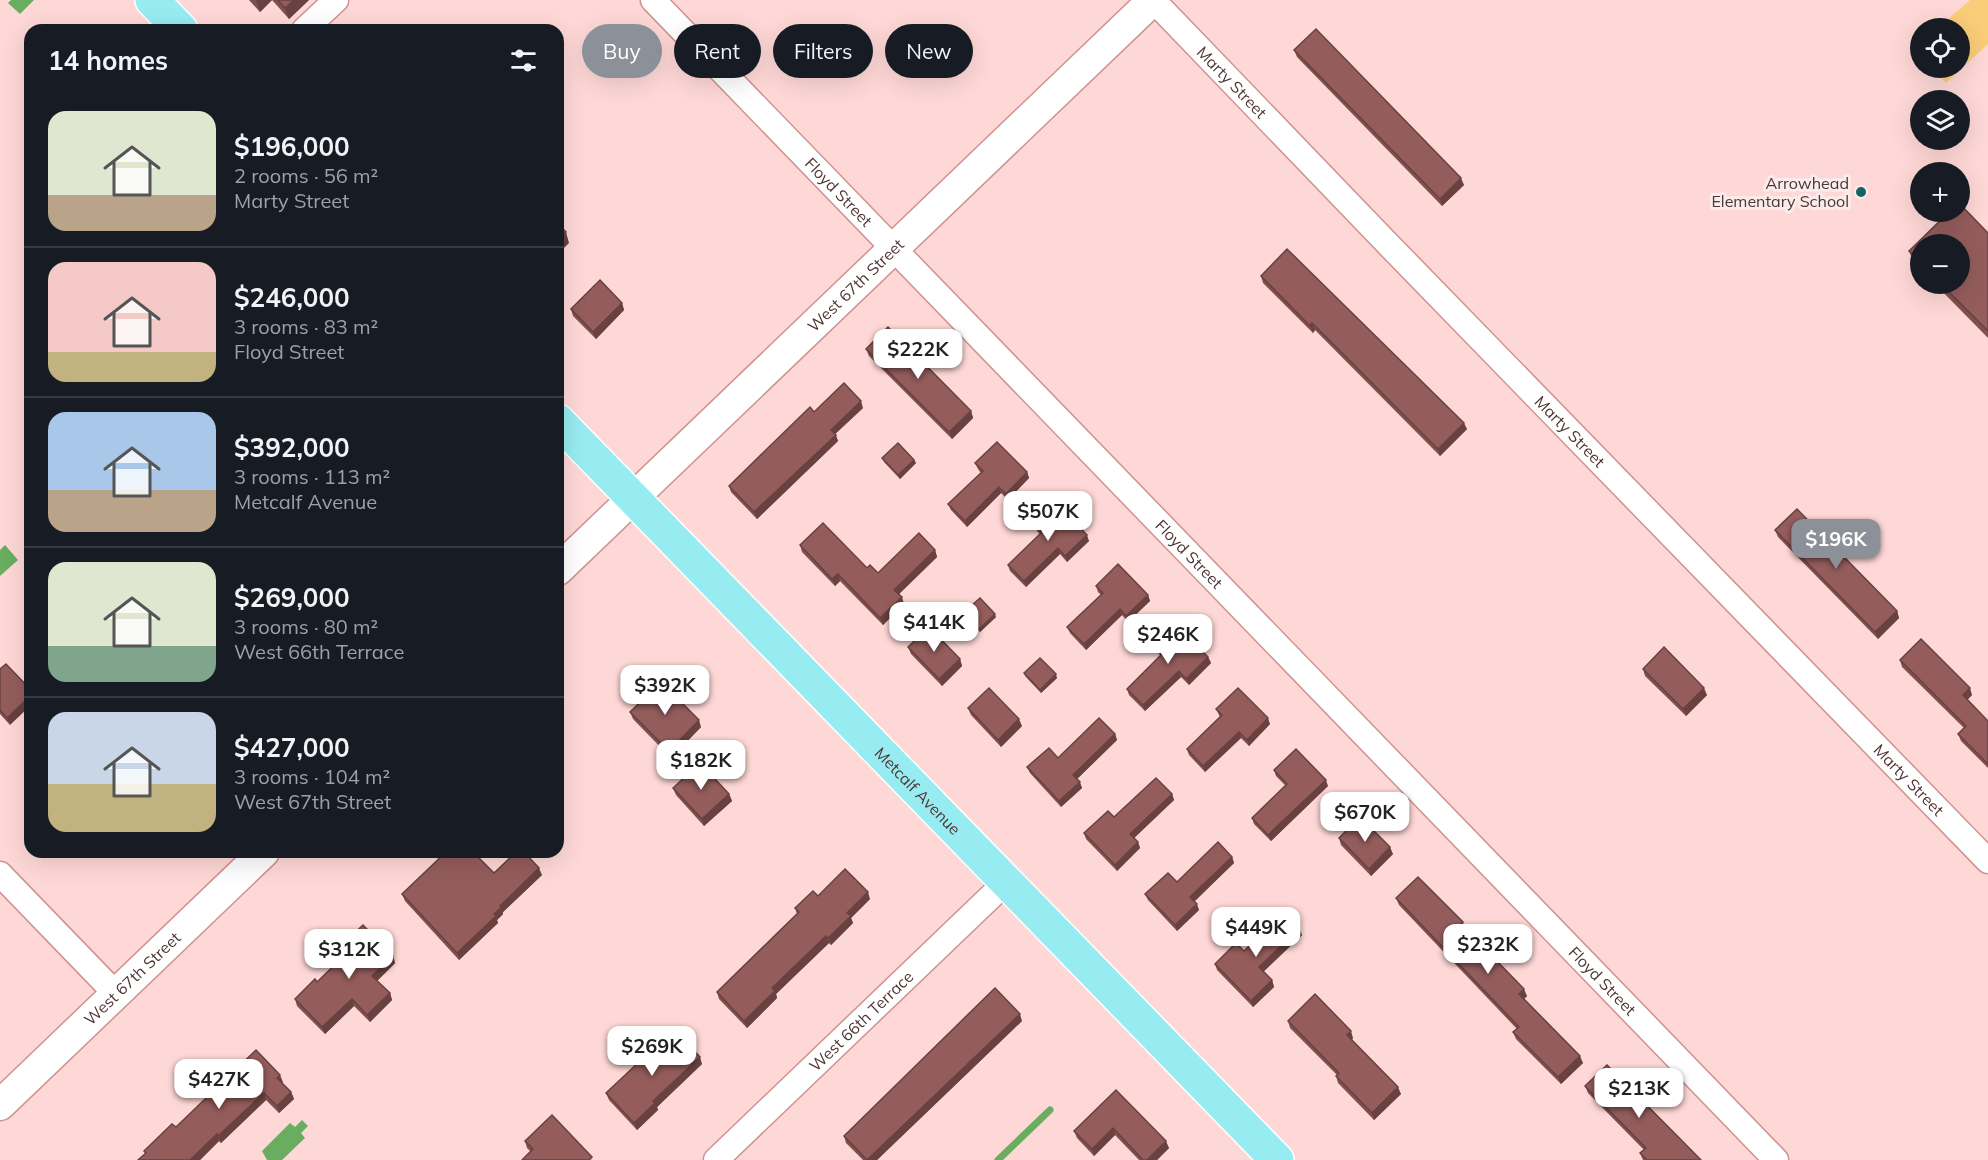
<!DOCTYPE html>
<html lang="en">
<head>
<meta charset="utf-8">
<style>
	:root { --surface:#171b24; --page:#242831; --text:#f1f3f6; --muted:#9ea1a6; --line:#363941; --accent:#8c9099 }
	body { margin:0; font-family:Mulish,sans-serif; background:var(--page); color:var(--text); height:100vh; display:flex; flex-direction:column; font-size:22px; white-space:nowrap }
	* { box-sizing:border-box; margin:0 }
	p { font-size:20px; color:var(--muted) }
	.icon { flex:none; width:33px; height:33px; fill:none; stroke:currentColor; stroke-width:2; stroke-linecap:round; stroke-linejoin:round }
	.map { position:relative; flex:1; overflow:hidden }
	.details { position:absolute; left:24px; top:24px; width:540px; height:834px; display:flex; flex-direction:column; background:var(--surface); border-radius:18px; box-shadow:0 6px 24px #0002 }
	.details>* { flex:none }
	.top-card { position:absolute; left:582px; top:24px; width:570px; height:54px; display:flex; gap:12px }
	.fabs { position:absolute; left:1910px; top:18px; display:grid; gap:12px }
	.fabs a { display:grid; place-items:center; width:60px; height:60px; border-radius:50%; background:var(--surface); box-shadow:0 6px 24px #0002; font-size:30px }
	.price { position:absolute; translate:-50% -51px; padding:0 14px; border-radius:12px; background:#fff; color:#222; font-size:20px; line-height:39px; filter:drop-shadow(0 2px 3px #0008) }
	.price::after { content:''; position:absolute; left:50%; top:36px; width:18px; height:14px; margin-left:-9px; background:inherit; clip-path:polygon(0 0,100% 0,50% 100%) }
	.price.on { background:var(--accent); color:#fff }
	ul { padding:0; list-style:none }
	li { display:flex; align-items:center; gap:18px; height:150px; padding:0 24px }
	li+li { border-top:2px solid var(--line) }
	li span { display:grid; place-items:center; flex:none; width:168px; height:120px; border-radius:18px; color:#555 }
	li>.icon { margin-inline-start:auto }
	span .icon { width:72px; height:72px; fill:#fffc; stroke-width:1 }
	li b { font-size:26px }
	h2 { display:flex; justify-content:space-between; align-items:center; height:72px; padding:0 24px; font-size:26px }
	.pill { padding:0 21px; border-radius:27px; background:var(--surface); box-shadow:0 6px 24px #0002; font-size:21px; line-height:54px }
	.pill.on { background:var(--accent); color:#fff }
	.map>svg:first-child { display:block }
	.green { fill:#facd79 }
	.water { fill:#68ad60 }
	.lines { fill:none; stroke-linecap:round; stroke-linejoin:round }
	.stream { stroke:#68ad60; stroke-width:7 }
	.minor-casing { stroke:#ce9390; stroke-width:27 }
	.tertiary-casing { stroke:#ce9390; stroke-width:33 }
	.primary-casing { stroke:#fff; stroke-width:36 }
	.minor { stroke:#fff; stroke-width:24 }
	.tertiary { stroke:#fff; stroke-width:30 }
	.primary { stroke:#97ecf2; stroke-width:33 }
	.wall { fill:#7f504f }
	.shaded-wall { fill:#684140 }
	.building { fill:#945d5c; stroke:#684140; stroke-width:1.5 }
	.poi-dot { fill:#136368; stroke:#f9eceb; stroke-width:2 }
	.labels { text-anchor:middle; stroke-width:6; stroke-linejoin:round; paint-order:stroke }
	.street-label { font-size:16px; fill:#4d3533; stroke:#f9eceb }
	.poi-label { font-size:16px; fill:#4d3533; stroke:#f9eceb; text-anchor:end }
</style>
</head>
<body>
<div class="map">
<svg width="1988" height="1160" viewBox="0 0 1988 1160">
	<rect width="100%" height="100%" fill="#fed8d6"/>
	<polygon class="green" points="1970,0 1988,0 1988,44 1946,83 1932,68 1959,68 1959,28 1938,28"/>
	<g class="water">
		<polygon points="11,0 34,0 20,14 8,3"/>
		<polygon points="5,545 18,560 0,576 0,550"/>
		<polygon points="302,1120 308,1126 301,1133 305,1138 282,1160 267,1160 262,1151 290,1123 295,1127"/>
	</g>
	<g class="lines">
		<polyline class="stream" points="998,1160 1050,1110"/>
		<g class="minor-casing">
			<g id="minor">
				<path id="s1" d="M653 0 1776 1160"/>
				<path id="s2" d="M1153 0 1384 240 1988 861"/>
				<polyline points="304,30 336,0"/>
				<polyline points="0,874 116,994"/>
				<path id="s3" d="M716 1160 1005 883"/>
			</g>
		</g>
		<g class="tertiary-casing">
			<g id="tertiary">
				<path id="s4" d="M558 570 1153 0"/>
				<path id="s5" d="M0 1105 264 852"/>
			</g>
		</g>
		<g class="primary-casing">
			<g id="primary">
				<polyline points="152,0 181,30"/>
				<path id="s6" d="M558 421 1277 1160"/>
			</g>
		</g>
		<use href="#minor" class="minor"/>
		<use href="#tertiary" class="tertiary"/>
		<use href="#primary" class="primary"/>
	</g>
	<g class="wall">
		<polygon points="249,0 309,0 289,19 272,0 260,12"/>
		<polygon points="1294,50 1464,185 1442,206 1297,57"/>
		<polygon points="1959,203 1988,233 1988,338 1935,284 1959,284 1959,244 1920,244 1920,268 1913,261 1909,251 1949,212 1959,212"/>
		<polygon points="1261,276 1467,429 1440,456 1315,330 1313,333 1263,283"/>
		<polygon points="622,303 624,310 596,339 573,316 571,309"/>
		<polygon points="866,349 971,411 973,418 952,439 869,356"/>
		<polygon points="863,408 835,434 838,441 757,519 731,492 729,486 814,412"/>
		<polygon points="882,458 914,460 916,463 900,479 884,462"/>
		<polygon points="975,463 1027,472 1029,478 1008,500 1001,493 967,527 951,510 948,504 981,473 978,469"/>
		<polygon points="1035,525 1089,541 1067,562 1060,554 1026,587 1010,571 1008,565 1040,534 1037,531"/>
		<polygon points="1775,530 1897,611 1899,618 1878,639 1778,537"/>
		<polygon points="800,545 878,573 935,550 937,557 899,594 904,604 883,625 840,581 835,586 802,552"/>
		<polygon points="1096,586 1148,595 1150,601 1128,622 1122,615 1086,650 1070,633 1067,627 1101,595 1098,592"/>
		<polygon points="963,613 996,617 980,632 965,616"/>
		<polygon points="908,647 960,659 962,666 942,686 911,654"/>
		<polygon points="1156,648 1208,657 1211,663 1189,685 1181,677 1145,711 1129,695 1127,689 1161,656 1159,654"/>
		<polygon points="1900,660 1972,695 1967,700 1988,721 1988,768 1961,741 1958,734 1964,728 1902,667"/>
		<polygon points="0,669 10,725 0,714"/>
		<polygon points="1643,669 1707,695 1686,716 1645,676"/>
		<polygon points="1024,673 1057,678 1041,693 1025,676"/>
		<polygon points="968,708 1022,726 1001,747 971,715"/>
		<polygon points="1216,709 1270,724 1249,746 1241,738 1205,772 1189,755 1187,749 1220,717"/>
		<polygon points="630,712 701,727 671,758 633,719"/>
		<polygon points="1115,734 1117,740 1077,779 1082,788 1061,807 1030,773 1027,767 1058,758"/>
		<polygon points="1274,770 1328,786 1271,841 1254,824 1252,818 1286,786 1276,776"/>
		<polygon points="673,788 729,794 732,801 704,826 676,795"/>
		<polygon points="1172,794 1174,800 1134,838 1138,842 1140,848 1117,871 1086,839 1084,833 1114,817"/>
		<polygon points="1339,838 1393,854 1371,876 1341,845"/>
		<polygon points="1232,857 1234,863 1194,901 1199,910 1177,931 1148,900 1145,894 1177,882"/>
		<polygon points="494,873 542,875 503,912 503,914 497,920 498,923 459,960 405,901 402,894"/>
		<polygon points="818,896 870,899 851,918 853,923 831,945 829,943 776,994 777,998 747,1028 719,999 717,992 797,914 795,908"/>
		<polygon points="1396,898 1463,922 1465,929 1527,996 1524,999 1583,1063 1561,1084 1516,1039 1513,1032 1517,1029 1399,905"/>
		<polygon points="1299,929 1302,935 1263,972 1272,980 1274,987 1253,1007 1217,970 1215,964"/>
		<polygon points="340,947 393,956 395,963 377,981 390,993 392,1000 370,1022 354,1006 325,1034 297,1006 295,999 317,982 344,956 343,954"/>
		<polygon points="1022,1021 877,1160 863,1160 846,1143 844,1136"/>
		<polygon points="1288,1021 1353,1038 1352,1040 1401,1094 1374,1120 1338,1083 1336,1076 1337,1075 1290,1028"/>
		<polygon points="662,1049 702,1064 657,1107 658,1110 637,1130 609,1100 606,1093"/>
		<polygon points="283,1082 282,1083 291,1092 294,1099 279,1113 266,1100 221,1143 219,1141 200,1160 138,1160 145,1154 144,1151 176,1127"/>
		<polygon points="1585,1086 1701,1160 1643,1160 1640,1153 1644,1150 1588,1093"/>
		<polygon points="1116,1090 1169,1148 1157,1160 1139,1160 1115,1135 1094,1156 1077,1138 1074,1131"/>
		<polygon points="525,1141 593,1160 531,1152 527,1148"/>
	</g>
	<g class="shaded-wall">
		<polygon points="258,0 272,0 260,12 256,1"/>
		<polygon points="294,0 309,0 289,19 285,8"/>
		<polygon points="1461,178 1464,185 1442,206 1440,199"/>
		<polygon points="566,232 569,243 558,254 558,240"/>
		<polygon points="622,303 624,310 596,339 593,332"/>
		<polygon points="1312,323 1315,330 1313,333 1310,326"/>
		<polygon points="861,401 863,408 833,436 831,430"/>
		<polygon points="971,411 973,418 952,439 949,432"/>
		<polygon points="1464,423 1467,429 1440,456 1438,449"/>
		<polygon points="836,435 838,441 757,519 754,512"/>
		<polygon points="914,460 916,463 900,479 898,475"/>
		<polygon points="1027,472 1029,478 1008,500 1006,494"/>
		<polygon points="999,487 1001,493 967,527 965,521"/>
		<polygon points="1087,535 1089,541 1067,562 1065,556"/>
		<polygon points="1058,548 1060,554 1026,587 1024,581"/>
		<polygon points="935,550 937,557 897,596 894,590"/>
		<polygon points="838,574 840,581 835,586 832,579"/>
		<polygon points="1148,595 1150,601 1128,622 1126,616"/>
		<polygon points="902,597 904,604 883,625 880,618"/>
		<polygon points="1120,609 1122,615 1086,650 1084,644"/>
		<polygon points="1897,611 1899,618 1878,639 1875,632"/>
		<polygon points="995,614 996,617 980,632 979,629"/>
		<polygon points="1208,657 1211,663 1189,685 1186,679"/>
		<polygon points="960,659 962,666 942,686 939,679"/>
		<polygon points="1179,671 1181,677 1145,711 1143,705"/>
		<polygon points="1056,674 1057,678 1041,693 1040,690"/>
		<polygon points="1704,688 1707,695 1686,716 1683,709"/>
		<polygon points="1970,688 1972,695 1965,702 1963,695"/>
		<polygon points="30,696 30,706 10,725 7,718"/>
		<polygon points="1268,718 1270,724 1249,746 1247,740"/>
		<polygon points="1019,719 1022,726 1001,747 998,740"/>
		<polygon points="699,720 701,727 671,758 669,751"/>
		<polygon points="1239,732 1241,738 1205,772 1203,766"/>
		<polygon points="1115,734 1117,740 1075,781 1073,775"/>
		<polygon points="1326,780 1328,786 1271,841 1268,835"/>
		<polygon points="1080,782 1082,788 1061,807 1059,801"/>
		<polygon points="729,794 732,801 704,826 702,819"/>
		<polygon points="1172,794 1174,800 1132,840 1130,834"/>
		<polygon points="1138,842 1140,848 1117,871 1115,865"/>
		<polygon points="1390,847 1393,854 1371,876 1369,869"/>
		<polygon points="1232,857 1234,863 1193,903 1190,897"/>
		<polygon points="539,868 542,875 503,912 503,914 497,920 498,923 459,960 457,953 494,914 500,906"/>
		<polygon points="868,892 870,899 851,918 853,923 831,945 828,938 847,913"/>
		<polygon points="1197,904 1199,910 1177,931 1175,925"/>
		<polygon points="1299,929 1302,935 1261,974 1259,967"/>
		<polygon points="826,936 829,943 776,994 777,998 747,1028 744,1021 772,988"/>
		<polygon points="393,956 395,963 375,983 372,976"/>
		<polygon points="1272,980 1274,987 1253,1007 1251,1001"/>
		<polygon points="1524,989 1527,996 1522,1001 1519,994"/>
		<polygon points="390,993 392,1000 370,1022 367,1015"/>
		<polygon points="352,999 354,1006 325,1034 322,1027"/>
		<polygon points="1020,1014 1022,1021 877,1160 867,1160"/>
		<polygon points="1351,1031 1353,1038 1350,1042 1347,1035"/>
		<polygon points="1580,1056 1583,1063 1561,1084 1558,1077"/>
		<polygon points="700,1057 702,1064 657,1107 658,1110 637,1130 634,1123 653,1101"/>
		<polygon points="280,1075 283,1082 280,1085 277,1078"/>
		<polygon points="1398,1087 1401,1094 1374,1120 1372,1113"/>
		<polygon points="291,1092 294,1099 279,1113 277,1106"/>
		<polygon points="264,1093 266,1100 221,1143 218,1136"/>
		<polygon points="1113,1128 1115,1135 1094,1156 1092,1149"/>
		<polygon points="217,1134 219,1141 200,1160 190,1160"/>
		<polygon points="1166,1141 1169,1148 1157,1160 1147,1160"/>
	</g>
	<g class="building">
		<polygon points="278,0 294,0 285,8"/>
		<polygon points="1316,29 1461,178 1440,199 1294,50"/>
		<polygon points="1959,203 1988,233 1988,331 1941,284 1959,284 1959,244 1920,244 1920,262 1909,251 1949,212 1959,212"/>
		<polygon points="558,224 566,232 558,240"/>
		<polygon points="1287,249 1464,423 1438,449 1312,323 1310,326 1261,276"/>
		<polygon points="600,280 622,303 593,332 571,309"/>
		<polygon points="888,327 971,411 949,432 866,349"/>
		<polygon points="844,383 861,401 831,430 836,435 754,512 729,486 810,407 814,412"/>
		<polygon points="997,442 1027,472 1006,494 999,487 965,521 948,504 983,471 975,463"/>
		<polygon points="898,443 914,460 898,475 882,458"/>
		<polygon points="1057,504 1087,535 1065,556 1058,548 1024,581 1008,565 1042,532 1035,525"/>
		<polygon points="1797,509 1897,611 1875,632 1775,530"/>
		<polygon points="823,523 867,568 870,565 878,573 919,533 935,550 894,590 902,597 880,618 838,574 832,579 800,545"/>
		<polygon points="1118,564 1148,595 1126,616 1120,609 1084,644 1067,627 1103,593 1096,586"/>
		<polygon points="980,598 995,614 979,629 963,613"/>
		<polygon points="929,627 960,659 939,679 908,647"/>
		<polygon points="1178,627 1208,657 1186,679 1179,671 1143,705 1127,689 1162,654 1156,648"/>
		<polygon points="1921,639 1970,688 1963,695 1988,721 1988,764 1958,734 1966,726 1900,660"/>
		<polygon points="1664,647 1704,688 1683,709 1643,669"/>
		<polygon points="1040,658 1056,674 1040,690 1024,673"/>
		<polygon points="6,664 30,689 30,696 7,718 0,710 0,669"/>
		<polygon points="661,682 699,720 669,751 630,712"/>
		<polygon points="989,688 1019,719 998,740 968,708"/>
		<polygon points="1238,688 1268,718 1247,740 1239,732 1203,766 1187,749 1222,715 1216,709"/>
		<polygon points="1099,718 1115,734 1073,775 1080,782 1059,801 1027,767 1049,748 1058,758"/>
		<polygon points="1296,749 1326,780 1268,835 1252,818 1287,784 1274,770"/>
		<polygon points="700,763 729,794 702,819 673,788"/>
		<polygon points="1156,778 1172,794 1130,834 1138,842 1115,865 1084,833 1108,811 1114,817"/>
		<polygon points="1360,817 1390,847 1369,869 1339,838"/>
		<polygon points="1218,842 1232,857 1190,897 1197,904 1175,925 1145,894 1168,873 1177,882"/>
		<polygon points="446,852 473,852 494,873 516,852 524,852 539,868 500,906 501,908 494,914 496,916 457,953 402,894"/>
		<polygon points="845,869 868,892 847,913 851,916 828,938 826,936 772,988 775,991 744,1021 717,992 799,912 795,908 813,891 818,896"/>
		<polygon points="1418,877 1463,922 1461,924 1524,989 1519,994 1580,1056 1558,1077 1513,1032 1519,1027 1396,898"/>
		<polygon points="1284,912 1299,929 1259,967 1272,980 1251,1001 1215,964 1236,943 1244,951"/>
		<polygon points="363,925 393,956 372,976 390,993 367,1015 352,999 322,1027 295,999 315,979 317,982 347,953 340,947"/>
		<polygon points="995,988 1020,1014 867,1160 844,1136"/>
		<polygon points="1315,994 1351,1031 1347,1035 1398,1087 1372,1113 1336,1076 1339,1073 1288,1021"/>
		<polygon points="678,1033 700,1057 653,1101 655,1103 634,1123 606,1093 658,1044 662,1049"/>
		<polygon points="256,1050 280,1075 277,1078 291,1092 277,1106 264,1093 218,1136 217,1134 190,1160 138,1160 146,1153 144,1151 172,1124 176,1127"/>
		<polygon points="1607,1065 1701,1160 1647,1160 1640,1153 1646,1148 1585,1086"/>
		<polygon points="1116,1090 1166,1141 1147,1160 1143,1160 1113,1128 1092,1149 1074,1131"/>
		<polygon points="552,1115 592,1157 589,1160 522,1160 533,1149 525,1141"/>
	</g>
	<circle class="poi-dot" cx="1861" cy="192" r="6"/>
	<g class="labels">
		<g class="street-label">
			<text dy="6" stroke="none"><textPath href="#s2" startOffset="114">Marty Street</textPath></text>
			<text dy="6" stroke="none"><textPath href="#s1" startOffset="267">Floyd Street</textPath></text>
			<text dy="6" stroke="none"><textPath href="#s4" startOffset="412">West 67th Street</textPath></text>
			<text dy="6" stroke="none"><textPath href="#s2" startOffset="600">Marty Street</textPath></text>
			<text dy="6" stroke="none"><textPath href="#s1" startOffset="771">Floyd Street</textPath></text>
			<text dy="6" stroke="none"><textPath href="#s2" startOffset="1086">Marty Street</textPath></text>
			<text dy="6" stroke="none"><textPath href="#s6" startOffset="516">Metcalf Avenue</textPath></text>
			<text dy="6" stroke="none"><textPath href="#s5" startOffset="183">West 67th Street</textPath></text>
			<text dy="6" stroke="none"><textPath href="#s1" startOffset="1365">Floyd Street</textPath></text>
			<text dy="6" stroke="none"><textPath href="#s3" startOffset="201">West 66th Terrace</textPath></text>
		</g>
		<g class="poi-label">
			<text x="1849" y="189">Arrowhead<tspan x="1849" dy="18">Elementary School</tspan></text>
		</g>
	</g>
</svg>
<div class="fabs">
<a><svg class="icon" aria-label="locate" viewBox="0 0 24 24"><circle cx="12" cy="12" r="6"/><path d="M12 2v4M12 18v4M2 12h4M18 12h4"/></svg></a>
<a><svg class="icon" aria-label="layers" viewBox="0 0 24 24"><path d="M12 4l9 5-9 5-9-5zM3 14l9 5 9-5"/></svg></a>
<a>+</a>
<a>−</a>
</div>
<b class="price" style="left:918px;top:380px">$222K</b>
<b class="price" style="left:1048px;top:542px">$507K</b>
<b class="price on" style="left:1836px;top:570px">$196K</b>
<b class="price" style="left:934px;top:653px">$414K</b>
<b class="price" style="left:1168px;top:665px">$246K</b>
<b class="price" style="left:665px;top:716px">$392K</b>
<b class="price" style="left:701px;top:791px">$182K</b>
<b class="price" style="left:1365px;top:843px">$670K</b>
<b class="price" style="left:1256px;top:958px">$449K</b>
<b class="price" style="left:1488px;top:975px">$232K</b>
<b class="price" style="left:349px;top:980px">$312K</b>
<b class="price" style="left:652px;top:1077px">$269K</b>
<b class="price" style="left:219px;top:1110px">$427K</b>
<b class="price" style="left:1639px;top:1119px">$213K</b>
<div class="top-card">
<a class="pill on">Buy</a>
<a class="pill">Rent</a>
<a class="pill">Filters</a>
<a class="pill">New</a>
</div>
<section class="details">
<h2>14 homes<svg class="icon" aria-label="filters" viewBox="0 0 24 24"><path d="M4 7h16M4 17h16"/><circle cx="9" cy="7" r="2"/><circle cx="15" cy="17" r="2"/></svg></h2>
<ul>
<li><span style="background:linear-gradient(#dfe7d0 70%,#b9a48a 0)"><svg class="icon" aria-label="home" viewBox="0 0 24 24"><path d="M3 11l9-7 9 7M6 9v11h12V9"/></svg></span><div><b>$196,000</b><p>2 rooms · 56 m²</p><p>Marty Street</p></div></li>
<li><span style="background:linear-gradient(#f6c9c9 75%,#c2b280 0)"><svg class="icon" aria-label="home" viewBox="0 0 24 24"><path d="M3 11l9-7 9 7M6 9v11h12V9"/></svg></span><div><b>$246,000</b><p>3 rooms · 83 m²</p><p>Floyd Street</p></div></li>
<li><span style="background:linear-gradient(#a9c7e8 65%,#b9a48a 0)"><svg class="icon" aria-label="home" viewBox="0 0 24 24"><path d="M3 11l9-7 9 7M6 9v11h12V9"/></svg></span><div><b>$392,000</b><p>3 rooms · 113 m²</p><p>Metcalf Avenue</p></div></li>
<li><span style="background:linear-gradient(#dfe7d0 70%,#7fa58c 0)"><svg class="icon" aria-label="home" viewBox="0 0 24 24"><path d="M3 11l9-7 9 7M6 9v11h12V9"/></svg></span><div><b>$269,000</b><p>3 rooms · 80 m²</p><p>West 66th Terrace</p></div></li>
<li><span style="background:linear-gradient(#c9d6e8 60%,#c2b280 0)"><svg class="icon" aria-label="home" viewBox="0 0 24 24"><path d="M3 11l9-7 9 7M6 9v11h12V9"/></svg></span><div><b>$427,000</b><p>3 rooms · 104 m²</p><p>West 67th Street</p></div></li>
</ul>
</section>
</div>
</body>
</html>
